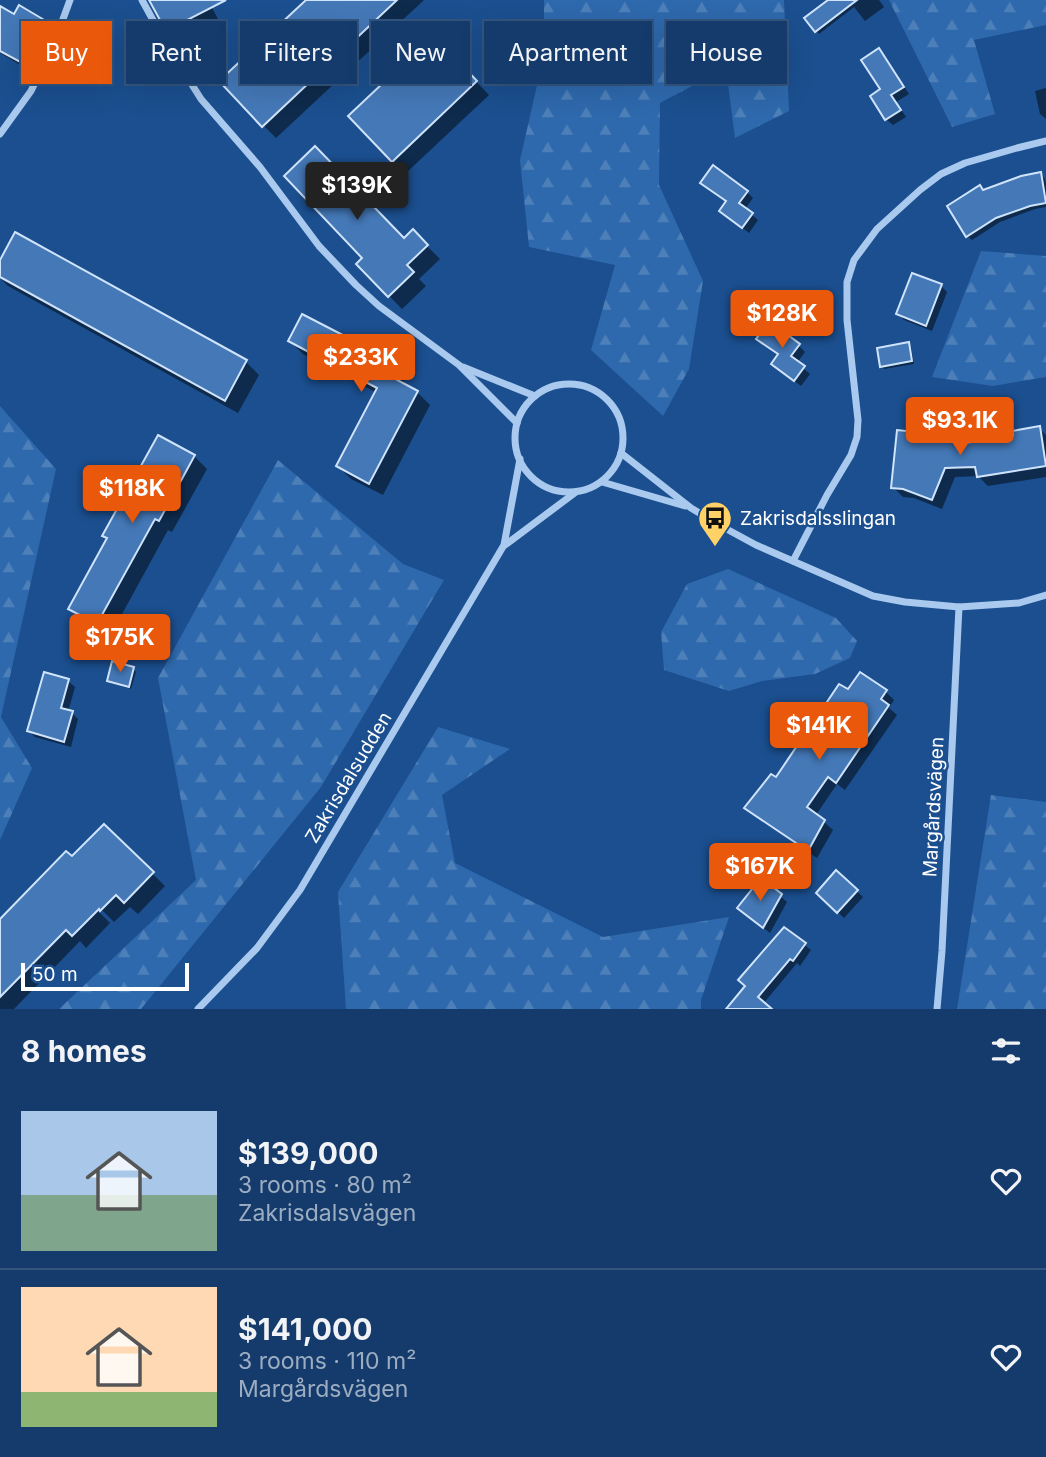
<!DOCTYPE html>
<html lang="en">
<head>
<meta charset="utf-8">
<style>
	:root { --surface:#143b6b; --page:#214673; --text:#f1f3f6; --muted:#9dadc1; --line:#33557e; --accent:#ea580c }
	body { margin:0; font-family:Inter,sans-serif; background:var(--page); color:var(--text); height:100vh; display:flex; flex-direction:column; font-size:26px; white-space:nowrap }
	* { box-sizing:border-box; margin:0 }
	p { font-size:23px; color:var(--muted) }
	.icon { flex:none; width:38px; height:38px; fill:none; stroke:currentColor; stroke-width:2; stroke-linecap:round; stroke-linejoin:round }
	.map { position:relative; height:1009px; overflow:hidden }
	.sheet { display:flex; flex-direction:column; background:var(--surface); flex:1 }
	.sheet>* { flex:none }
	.top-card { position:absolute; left:21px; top:21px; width:1004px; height:63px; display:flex; gap:14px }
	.scale { position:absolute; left:21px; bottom:18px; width:168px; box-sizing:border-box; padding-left:7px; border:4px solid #fff; border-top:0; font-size:19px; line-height:24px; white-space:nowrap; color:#fff; -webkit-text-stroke:5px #1b4f8f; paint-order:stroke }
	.price { position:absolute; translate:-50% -60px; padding:0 16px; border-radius:7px; background:var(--accent); color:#fff; font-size:23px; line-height:46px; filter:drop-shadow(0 2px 4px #0008) }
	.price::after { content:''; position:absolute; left:50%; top:42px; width:21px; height:16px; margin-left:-10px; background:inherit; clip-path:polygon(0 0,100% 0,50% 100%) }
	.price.current { background:#222; color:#fff }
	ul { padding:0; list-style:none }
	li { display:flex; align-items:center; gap:21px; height:175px; padding:0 21px }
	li+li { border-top:2px solid var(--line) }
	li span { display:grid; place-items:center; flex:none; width:196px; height:140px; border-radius:0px; color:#555 }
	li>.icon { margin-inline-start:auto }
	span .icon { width:84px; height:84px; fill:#fffc; stroke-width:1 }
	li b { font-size:30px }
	h2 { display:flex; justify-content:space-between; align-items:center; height:84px; padding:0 21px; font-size:30px }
	.tag { padding:0 24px; border-radius:0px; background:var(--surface); box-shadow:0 7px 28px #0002,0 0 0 2px var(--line); font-size:24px; line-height:63px }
	.tag.current { background:var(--accent); color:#fff }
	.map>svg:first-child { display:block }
	.forest { fill:url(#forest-firs) }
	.shadow { fill:#0007 }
	.building { fill:#4478b7; stroke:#cfe3fa; stroke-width:2 }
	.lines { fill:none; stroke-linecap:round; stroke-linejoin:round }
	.street { stroke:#a9c9ee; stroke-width:7 }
	.labels { text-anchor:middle; stroke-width:5; stroke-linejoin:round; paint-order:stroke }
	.poi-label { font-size:19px; fill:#fff; stroke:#1b4f8f; text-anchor:start }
	.street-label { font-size:19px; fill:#fff; stroke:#1b4f8f }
</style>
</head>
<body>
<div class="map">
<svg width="1046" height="1009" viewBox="0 0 1046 1009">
	<defs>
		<pattern id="forest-firs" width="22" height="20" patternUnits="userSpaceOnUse" patternTransform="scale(1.75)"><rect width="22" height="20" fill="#2e69ad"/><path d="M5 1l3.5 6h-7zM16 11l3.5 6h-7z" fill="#4d80b9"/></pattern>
	</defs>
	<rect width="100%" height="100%" fill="#1b4f8f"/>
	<g class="forest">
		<polygon points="544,0 784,0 789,111 735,138 726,68 660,103 659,185 703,281 689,369 663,416 591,350 615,265 529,247 520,160 544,55"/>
		<polygon points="889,0 1046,0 1046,25 974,40 995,114 952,127"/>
		<polygon points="981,251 1046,256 1046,377 993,386 932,377"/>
		<polygon points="0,406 56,469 1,717 32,768 0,840"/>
		<polygon points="278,460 403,564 444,580 321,787 141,1009 59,1009 196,880 158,678"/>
		<polygon points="728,569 836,618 857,641 850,658 815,674 762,681 729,691 664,670 661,632 687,584"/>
		<polygon points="438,727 510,749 442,795 455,863 603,937 729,917 701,1000 701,1009 346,1009 338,892"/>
		<polygon points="991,795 1046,802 1046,1009 957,1009"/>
	</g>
	<g class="shadow">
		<polygon points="151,0 208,0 220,23 180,43 168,30"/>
		<polygon points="308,0 424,0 276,138 263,125"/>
		<polygon points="830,0 879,0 884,7 865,21 854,7 819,34 807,18"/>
		<polygon points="0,8 14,16 45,22 55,32 32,72 0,53"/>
		<polygon points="879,50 885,57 909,94 896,102 906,117 893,125 886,119"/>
		<polygon points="447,51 489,95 406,173 351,116"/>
		<polygon points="1046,88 1046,119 1040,114 1035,91"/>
		<polygon points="1041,174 1045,179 1046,183 1046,207 1035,209 1000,222 972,240 967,236 984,192"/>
		<polygon points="709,189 747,192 753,198 745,209 758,220 749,233 721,211 727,202"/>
		<polygon points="413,232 440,259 419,279 426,286 402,309 358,264 404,240"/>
		<polygon points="16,234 246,362 259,375 238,413 8,286 0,278 0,264"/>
		<polygon points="941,286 947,292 932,331 904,320 898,314"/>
		<polygon points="290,341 394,364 406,377 402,384 417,392 430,405 383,495 351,479 338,466 377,393 303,354"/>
		<polygon points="908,344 911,347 914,364 884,369 882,366"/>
		<polygon points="764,345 799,346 805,352 797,363 810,374 801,386 773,364 779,355"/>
		<polygon points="1039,428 1046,435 1046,477 988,486 978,476 955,477 942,509 914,498 903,497 893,487 917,434 958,430 968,440 968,444 1015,436"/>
		<polygon points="194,456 207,469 172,532 168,530 110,636 83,621 70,608"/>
		<polygon points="133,669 136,672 131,689 111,683 108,681"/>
		<polygon points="68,681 75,687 68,712 72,713 78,719 71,747 35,737 29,731"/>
		<polygon points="848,692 886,692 894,700 889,708 897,715 845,790 837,784 816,815 833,830 817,858 755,816 746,808 814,742 837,709 829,702"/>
		<polygon points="104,826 165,886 138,914 130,907 114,922 95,903 93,906 110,923 86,948 80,941 14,1009 0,1009 0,921 72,859"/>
		<polygon points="837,873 863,897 844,918 818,893"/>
		<polygon points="761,880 787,902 770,933 746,914"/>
		<polygon points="785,930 811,950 800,966 797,963 763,1004 769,1009 738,1009"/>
	</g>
	<g class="building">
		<polygon points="149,0 226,0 166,31"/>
		<polygon points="306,0 397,0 262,127 219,81"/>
		<polygon points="828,0 857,0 815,32 804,18"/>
		<polygon points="19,5 46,21 22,63 0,51 0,6 14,14"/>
		<polygon points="434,35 477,81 392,162 348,116"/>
		<polygon points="879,48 904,87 891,95 901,110 885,120 870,96 880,89 861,60"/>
		<polygon points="315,146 404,238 413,229 428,245 407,265 414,272 388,297 356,264 362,258 284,176"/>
		<polygon points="713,165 748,191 739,203 753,213 742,228 719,211 726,201 700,183"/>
		<polygon points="1041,172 1046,203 1030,206 996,218 966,237 947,206 980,185 983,190 1021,176"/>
		<polygon points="15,232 247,360 225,401 0,277 0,260"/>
		<polygon points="912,273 942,284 926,326 896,314"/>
		<polygon points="302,314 395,362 388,375 418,391 369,484 336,466 377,388 288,341"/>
		<polygon points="769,321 800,344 791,356 805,366 794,381 771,364 778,354 756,339"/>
		<polygon points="909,342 912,361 880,367 877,348"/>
		<polygon points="1040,426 1046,466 977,477 975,467 945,468 932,500 903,489 891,488 897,430 916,432 918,430 959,428 960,444 1013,435 1012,431"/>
		<polygon points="158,435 195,455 159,521 155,519 97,624 68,609 107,538 102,536"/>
		<polygon points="112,661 134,667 129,687 107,681"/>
		<polygon points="44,672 69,679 61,708 73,711 64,742 27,731"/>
		<polygon points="860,672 887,690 881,699 889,705 836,783 828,777 807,807 825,820 808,851 744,808 771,774 776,777 805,734 813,740 835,707 827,702 839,684 848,689"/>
		<polygon points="104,824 154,872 124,903 116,895 100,911 99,909 72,936 66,930 0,997 0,919 66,851 72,856"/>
		<polygon points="836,870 858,890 837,913 816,893"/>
		<polygon points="761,878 782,894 763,928 737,908"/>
		<polygon points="784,927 806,943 793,961 790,959 758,997 772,1009 726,1009 745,986 738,980"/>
	</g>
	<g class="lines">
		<g class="street">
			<polyline points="142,0 165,42 201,99 260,167 319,246 356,285 379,306 459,365 517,423"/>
			<polyline points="0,134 31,91 55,41 70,0"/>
			<polyline points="463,367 535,396"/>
			<circle cx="569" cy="438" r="54"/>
			<polyline points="621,453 691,508 721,526 756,545 873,596 905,602 959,607 1019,603 1046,595"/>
			<polyline points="602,482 685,506"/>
			<polyline points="505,545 576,492"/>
			<polyline points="793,561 827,495 851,455 857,437 858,420 847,320 847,282 854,260 877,229 920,190 941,174 965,163 1017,148 1046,141"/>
			<polyline points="198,1009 257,948 300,890 504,545 520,459"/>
			<polyline points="937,1009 942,951 959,607"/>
		</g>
	</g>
	<defs>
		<g id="bus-pin" transform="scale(1.75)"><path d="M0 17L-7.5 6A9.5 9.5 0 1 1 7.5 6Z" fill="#ffd166" stroke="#1b4f8f"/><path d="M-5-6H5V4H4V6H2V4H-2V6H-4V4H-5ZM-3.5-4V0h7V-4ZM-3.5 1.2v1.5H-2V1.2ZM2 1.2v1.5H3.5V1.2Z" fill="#111"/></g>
	</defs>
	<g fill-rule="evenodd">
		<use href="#bus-pin" x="715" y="518"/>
	</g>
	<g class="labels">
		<g class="poi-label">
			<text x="740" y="525">Zakrisdalsslingan</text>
		</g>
		<g class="street-label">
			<text transform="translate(348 777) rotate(-59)" y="7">Zakrisdalsudden</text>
			<text transform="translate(933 807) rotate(-87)" y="7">Margårdsvägen</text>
		</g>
	</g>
</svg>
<div class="scale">50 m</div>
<b class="price current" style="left:357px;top:222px">$139K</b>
<b class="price" style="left:782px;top:350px">$128K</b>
<b class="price" style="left:361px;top:394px">$233K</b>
<b class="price" style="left:960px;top:457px">$93.1K</b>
<b class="price" style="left:132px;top:525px">$118K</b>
<b class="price" style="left:120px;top:674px">$175K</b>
<b class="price" style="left:819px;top:762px">$141K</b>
<b class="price" style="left:760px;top:903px">$167K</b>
<div class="top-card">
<a class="tag current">Buy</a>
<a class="tag">Rent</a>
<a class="tag">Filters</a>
<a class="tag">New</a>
<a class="tag">Apartment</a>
<a class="tag">House</a>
</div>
</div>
<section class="sheet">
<h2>8 homes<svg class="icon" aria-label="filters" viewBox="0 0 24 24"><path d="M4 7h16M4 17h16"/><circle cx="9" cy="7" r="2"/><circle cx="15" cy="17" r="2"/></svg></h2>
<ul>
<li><span style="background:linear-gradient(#a9c7e8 60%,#7fa58c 0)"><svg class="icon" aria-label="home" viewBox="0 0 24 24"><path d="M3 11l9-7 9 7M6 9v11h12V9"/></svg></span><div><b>$139,000</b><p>3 rooms · 80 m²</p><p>Zakrisdalsvägen</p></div><svg class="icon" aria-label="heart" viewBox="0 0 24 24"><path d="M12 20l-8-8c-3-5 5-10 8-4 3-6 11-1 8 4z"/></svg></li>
<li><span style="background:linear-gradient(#ffd9b3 75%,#8fb573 0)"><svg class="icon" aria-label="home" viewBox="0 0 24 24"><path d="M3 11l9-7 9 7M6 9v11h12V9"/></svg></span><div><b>$141,000</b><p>3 rooms · 110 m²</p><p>Margårdsvägen</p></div><svg class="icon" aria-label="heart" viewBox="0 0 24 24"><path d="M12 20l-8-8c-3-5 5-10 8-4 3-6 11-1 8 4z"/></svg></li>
</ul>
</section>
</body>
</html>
